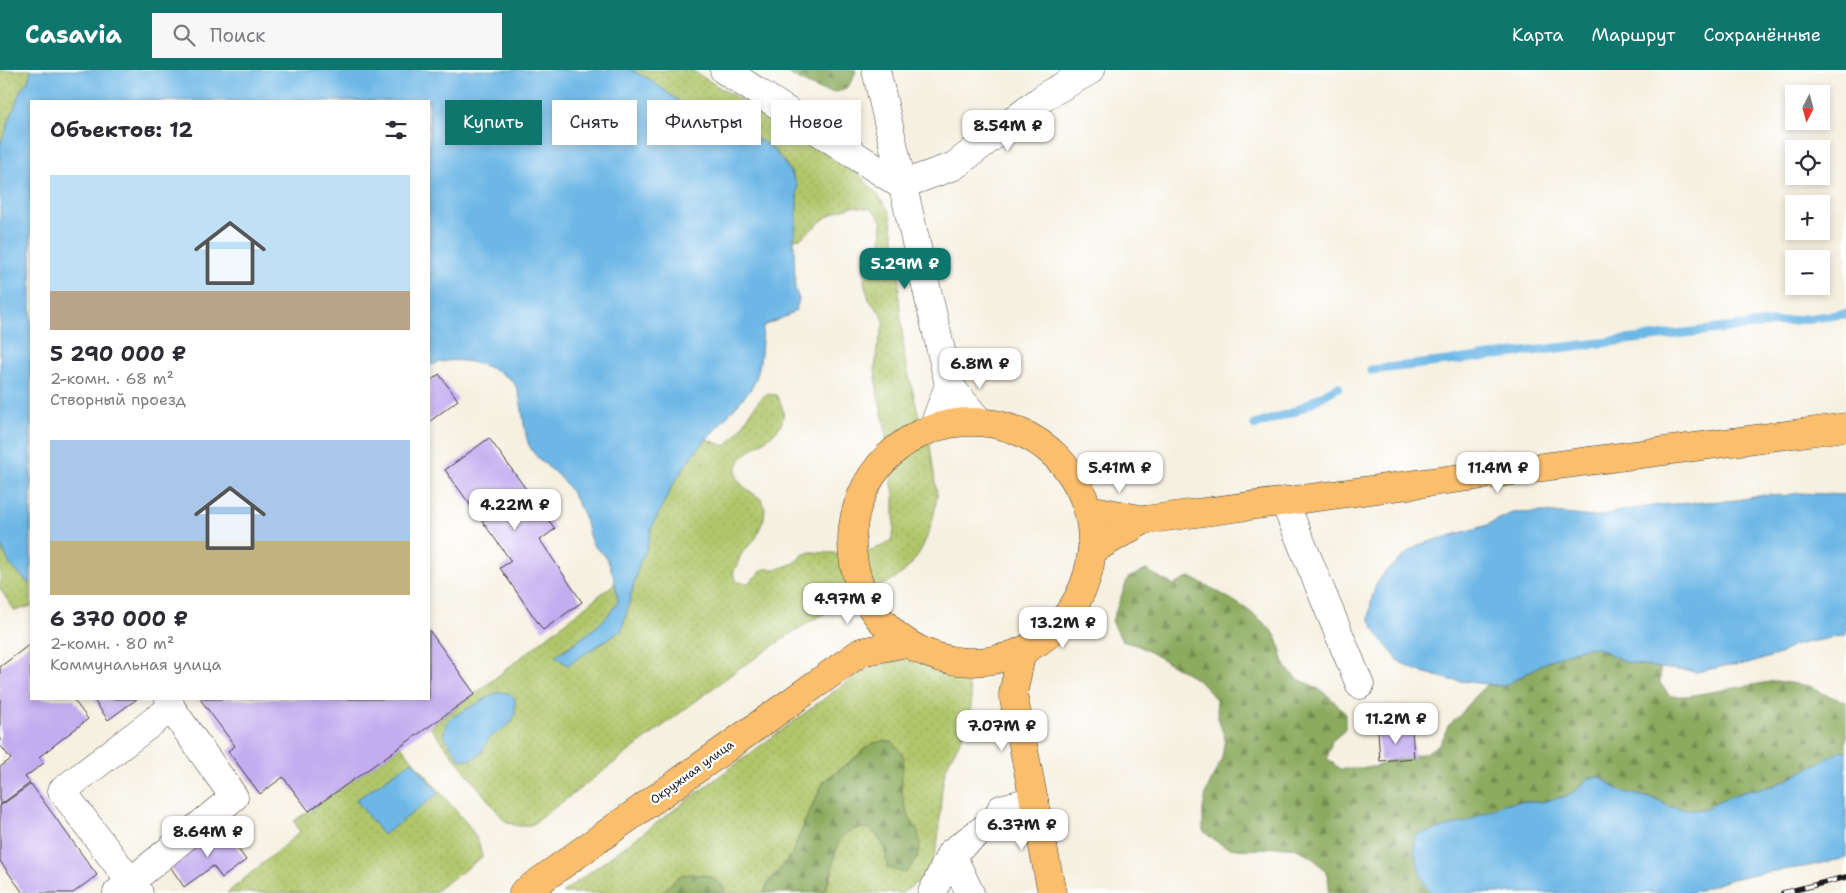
<!DOCTYPE html>
<html lang="ru">
<head>
<meta charset="utf-8">
<style>
	:root { --surface:#fff; --page:#f7f7f7; --text:#2b2b33; --muted:#7c7c81; --accent:#0f766e }
	body { margin:0; font-family:"Shantell Sans",sans-serif; background:var(--page); color:var(--text); height:100vh; display:flex; flex-direction:column; font-size:19px; white-space:nowrap }
	* { box-sizing:border-box; margin:0 }
	p { font-size:16px; color:var(--muted) }
	.icon { flex:none; width:28px; height:28px; fill:none; stroke:currentColor; stroke-width:2; stroke-linecap:round; stroke-linejoin:round }
	.map { position:relative; flex:1; overflow:hidden }
	.details { position:absolute; left:30px; top:30px; width:400px; height:600px; display:flex; flex-direction:column; background:var(--surface); border-radius:0px; box-shadow:0 2px 8px #0003 }
	.details>* { flex:none }
	.banner { position:absolute; left:445px; top:30px; width:475px; height:45px; display:flex; gap:10px }
	.needle { width:32px; rotate:186deg }
	.buttons { position:absolute; left:1785px; top:15px; display:grid; gap:10px }
	.buttons a { display:grid; place-items:center; width:45px; height:45px; border-radius:0px; background:var(--surface); box-shadow:0 2px 8px #0003; font-size:25px }
	.price { position:absolute; translate:-50% -42px; padding:0 11px; border-radius:10px; background:#fff; color:#222; font-size:16px; line-height:32px; filter:drop-shadow(0 1px 2px #0008) }
	.price::after { content:''; position:absolute; left:50%; top:30px; width:15px; height:11px; margin-left:-8px; background:inherit; clip-path:polygon(0 0,100% 0,50% 100%) }
	.price.active { background:var(--accent); color:#fff }
	ul { padding:0; list-style:none }
	li { display:grid; align-content:center; gap:10px; height:265px; padding:0 20px }
	li span { display:grid; place-items:center; height:155px; border-radius:0px; color:#555 }
	li>.icon { margin-inline-start:auto }
	span .icon { width:90px; height:90px; fill:#fffc; stroke-width:1 }
	li b { font-size:21px }
	h2 { display:flex; justify-content:space-between; align-items:center; height:60px; padding:0 20px; font-size:21px }
	.pill { padding:0 18px; border-radius:0px; background:var(--surface); box-shadow:0 2px 8px #0003; font-size:18px; line-height:45px }
	.pill.active { background:var(--accent); color:#fff }
	header { display:flex; align-items:center; gap:30px; box-sizing:border-box; height:70px; padding:0 25px; background:var(--accent); color:#fff }
	header strong { font-size:24px }
	nav { display:flex; gap:28px; margin-inline-start:auto; font-size:18px }
	.search { width:350px; height:45px; background:var(--page); display:flex; align-items:center; gap:12px; box-sizing:border-box; padding:0 18px; border-radius:0px; color:var(--muted); font-size:19px }
	.map>svg:first-child { display:block }
	.grass { fill:url(#grass-dots); stroke:#667144 }
	.forest { fill:url(#forest-firs); stroke:#54643e }
	.water { fill:#6db7e6; stroke:#446a81 }
	.lines { fill:none; stroke-linecap:round; stroke-linejoin:round }
	.stream { stroke:#6db7e6; stroke-width:9 }
	.building { fill:#c3acef }
	.minor-casing { stroke:#3d3c39; stroke-width:29 }
	.major-casing { stroke:#3d3c39; stroke-width:29 }
	.minor { stroke:#fff; stroke-width:28 }
	.major { stroke:#fabe6d; stroke-width:28 }
	.rail-casing { stroke:#1c1c1c; stroke-width:5.5 }
	.rail { stroke:#fff; stroke-width:4; stroke-dasharray:11; stroke-linecap:butt }
	.labels { text-anchor:middle; stroke-width:4.5; stroke-linejoin:round; paint-order:stroke }
	.street-label { font-size:12px; fill:#1c1c1c; stroke:#fff }
</style>
</head>
<body>
<header>
<strong>Casavia</strong>
<div class="search"><svg class="icon" aria-label="search" viewBox="0 0 24 24"><circle cx="10" cy="10" r="6"/><path d="M15 15l6 6"/></svg>Поиск</div>
<nav><a>Карта</a><a>Маршрут</a><a>Сохранённые</a></nav>
</header>
<div class="map">
<svg width="1846" height="823" viewBox="0 0 1846 823">
	<defs>
		<pattern id="grass-dots" width="8" height="8" patternUnits="userSpaceOnUse" patternTransform="scale(1.25)"><rect width="8" height="8" fill="#b0c66b"/><path d="M2 2h.1M6 6h.1" fill="none" stroke="#97aa5c" stroke-width="1.8" stroke-linecap="round"/></pattern>
		<pattern id="forest-firs" width="22" height="20" patternUnits="userSpaceOnUse" patternTransform="scale(1.25)"><rect width="22" height="20" fill="#8cab5f"/><path d="M5 1l3.5 6h-7zM16 11l3.5 6h-7z" fill="#728a4e"/></pattern>
	</defs>
	<rect width="100%" height="100%" fill="#fff"/>
	<filter id="ink" filterUnits="userSpaceOnUse"><feTurbulence type="fractalNoise" baseFrequency=".02" numOctaves="2"/><feDisplacementMap in="SourceGraphic" scale="10" xChannelSelector="R" yChannelSelector="G"/><feConvolveMatrix kernelMatrix="1 2 1 2 8 2 1 2 1" color-interpolation-filters="sRGB"/></filter>
	<filter id="wash" filterUnits="userSpaceOnUse"><feTurbulence type="fractalNoise" baseFrequency=".0096" numOctaves="4" result="noise"/><feDisplacementMap in="SourceGraphic" scale="20" xChannelSelector="R" yChannelSelector="G"/><feGaussianBlur stdDeviation="1.12" result="paint"/><feColorMatrix in="noise" values="0 0 0 0 0 0 0 0 0 0 0 0 0 0 0 0 0 1.4 0 .05"/><feComposite in="paint" operator="in"/></filter>
	<g filter="url(#wash)">
		<rect width="100%" height="100%" fill="#f5f0e0"/>
		<g class="grass">
			<polygon points="0,0 31,0 29,11 21,19 0,76"/>
			<path d="M631 0H691L854 99 878 125 889 141 891 150 900 205 899 226 905 290 918 343 929 368 937 425C934 451 926 478 908 498 893 514 870 518 851 529 834 539 815 548 798 559 779 571 761 585 741 597L533 754C521 758 514 756 504 750L430 657 475 624 615 513 618 532C601 557 581 569 555 585L622 560 640 491 646 481 647 470 655 449 682 398 706 369 725 376C744 362 749 338 766 324L776 325C804 366 743 372 737 397 736 400 737 405 737 409L744 417 761 429 765 438 764 448 756 468 742 483 733 503 737 512 748 513 764 499H777L795 493 802 485 811 482 855 484 884 476 891 470 894 461V424L888 395 885 355 878 326 875 299 877 279 884 252 881 244 869 230 864 211 865 202 881 176 882 154 878 145 871 139 853 136 843 139 825 148 801 168 794 169 797 135 793 105 781 87 773 79 745 64 725 59 717 53 708 50 700 45 693 38 683 34 649 9Z"/>
			<polygon points="0,475 11,496 31,516 31,536 15,541 0,519"/>
			<path d="M910 586C962 589 985 615 963 665 958 677 949 688 946 699 934 736 950 792 912 816 909 818 905 821 902 823 897 823 889 823 883 823 863 823 843 823 822 823 843 798 823 753 871 758L885 777 887 798 916 787C924 770 911 755 906 739 901 725 900 710 903 695L874 673 824 711 806 749 794 779 789 788 767 814 764 823H725L722 815 708 806 689 804 679 806 661 823H562L856 605C873 596 892 593 910 586Z"/>
			<polygon points="401,676 469,756 479,773 482,787 433,823 227,823 300,762 294,751"/>
		</g>
		<g class="forest">
			<path d="M781 0H856C844 43 806 12 781 0Z"/>
			<path d="M1146 500 1173 515 1190 507C1217 521 1253 539 1273 562 1283 574 1279 592 1291 603 1299 612 1311 613 1320 620 1330 626 1338 635 1345 643V660L1332 671 1327 688 1340 699 1374 697 1390 691 1426 683 1441 673 1448 656 1461 644 1473 628 1486 615 1504 616 1548 591 1578 579 1595 577 1626 592 1660 598V613L1670 626H1687L1776 611 1810 616 1824 624 1846 632V681L1841 682 1820 694 1808 698 1785 711 1772 716 1743 722 1718 731 1708 738 1695 740 1670 737 1658 730 1620 721 1601 707 1588 708 1578 719 1567 726 1541 732H1516L1503 734 1466 752 1415 765C1412 791 1421 800 1429 823H1328C1331 814 1327 801 1320 795 1290 764 1271 783 1236 779 1223 778 1213 769 1203 761V740L1206 722 1222 688 1225 668 1218 649 1216 630 1204 615 1188 604 1139 576 1122 571 1112 551 1128 508Z"/>
			<path d="M883 671 893 672 904 687C902 703 900 717 904 733 909 755 927 762 917 787 914 793 911 797 906 803L887 798C886 779 884 772 871 759 823 753 843 798 822 823H764L767 815 789 788 794 779 806 749 824 711 857 687 864 679 874 673Z"/>
			<path d="M689 804C706 805 719 805 725 823H661L679 806Z"/>
		</g>
		<g class="water">
			<path d="M31 0H631L649 9 683 34 693 38 700 45 708 50 717 53 725 59 745 64 765 73 773 79 787 97 797 114V146L794 169 795 219 799 229 796 240 787 246 763 256C761 277 762 301 751 319L690 388 671 418 651 459 646 481 640 491 622 560 568 595 555 586C580 570 601 557 618 532 616 517 613 497 604 485 601 481 595 479 593 474 588 467 588 458 585 449 580 436 573 424 565 413 553 398 537 392 529 375 522 359 523 319 511 310 489 293 454 284 429 296V31H31V516L30 514 11 496 0 475V76L21 19 28 11Z"/>
			<polygon points="1798,423 1846,425 1846,565 1795,575 1780,584 1748,594 1730,595 1697,602 1660,598 1626,592 1595,577 1578,579 1548,591 1504,616 1451,610 1415,600 1400,592 1388,578 1377,564 1369,548 1371,531 1376,515 1385,502 1409,482 1421,474 1485,456 1512,443 1544,442 1594,447 1624,440 1660,435 1737,430 1769,424 1783,426"/>
			<polygon points="498,622 508,623 515,628 515,645 511,653 488,669 482,682 479,685 471,690 460,689 444,666 445,655 452,647"/>
			<path d="M1841 681H1846V788L1804 797 1759 803 1732 809 1691 823H1430C1419 804 1413 787 1415 765L1466 752 1503 734 1516 732H1541L1567 726 1578 719 1588 708 1601 707 1620 721 1658 730 1670 737 1695 740 1708 738 1718 731 1743 722 1772 716 1785 711Z"/>
			<polygon points="412,691 439,723 383,765 356,730"/>
		</g>
		<g class="lines">
			<g class="stream">
				<polyline points="1371,300 1846,244"/>
				<polyline points="1255,355 1294,342 1338,317"/>
			</g>
		</g>
		<g id="blocks">
			<g class="building">
				<polygon points="439,304 458,330 429,352 429,312"/>
				<polygon points="489,368 555,459 540,470 582,532 543,560 500,498 511,491 445,400"/>
				<polygon points="429,560 475,624 309,741 283,707 260,724 228,681 235,676 200,629 429,629"/>
				<polygon points="30,574 31,629 73,629 88,649 39,687 44,693 25,707 30,713 0,735 0,697 11,689 0,675 0,597"/>
				<polygon points="93,629 137,629 108,650"/>
				<polygon points="1412,659 1414,688 1380,691 1378,661"/>
				<polygon points="31,714 97,805 73,823 23,823 0,791 0,736"/>
				<polygon points="222,757 246,790 222,808 213,796 184,817 169,795"/>
			</g>
		</g>
	</g>
	<g filter="url(#ink)">
		<use href="#blocks" fill-opacity="0" stroke="#3d3c39" stroke-width="1"/>
		<g class="lines">
			<g class="minor-casing">
				<g id="minor">
					<polyline points="724,0 901,115"/>
					<polyline points="876,0 949,315 980,352"/>
					<polyline points="901,115 954,96 1047,25 1091,0"/>
					<polyline points="933,358 949,315"/>
					<polyline points="1284,431 1360,615"/>
					<polyline points="951,783 970,823"/>
					<polyline points="117,823 234,727 171,638 169,629"/>
					<polyline points="139,823 62,721 171,638"/>
					<polyline points="932,823 951,783 997,749 1001,739 1034,730"/>
				</g>
			</g>
			<g class="major-casing">
				<g id="major">
					<circle cx="972" cy="472" r="120"/>
					<polyline points="1089,439 1144,450 1846,357"/>
					<polyline points="1093,480 1144,450"/>
					<polyline points="1022,581 1013,624 1052,823"/>
					<polyline points="523,823 861,582 907,573"/>
				</g>
			</g>
			<use href="#minor" class="minor"/>
			<use href="#major" class="major"/>
			<g class="rail-casing">
				<polyline id="rail" points="1783,823 1846,807"/>
			</g>
			<use href="#rail" class="rail"/>
		</g>
	</g>
	<g class="labels">
		<g class="street-label">
			<text transform="translate(692 702) rotate(-36)" y="4">Окружная улица</text>
		</g>
	</g>
</svg>
<div class="buttons">
<a><svg class="needle" viewBox="-14 -14 28 28"><path d="M0-13l5 13h-10z" fill="#e53935"/><path d="M0 13l5-13h-10z" fill="#7c7c81"/></svg></a>
<a><svg class="icon" aria-label="locate" viewBox="0 0 24 24"><circle cx="12" cy="12" r="6"/><path d="M12 2v4M12 18v4M2 12h4M18 12h4"/></svg></a>
<a>+</a>
<a>−</a>
</div>
<b class="price" style="left:1008px;top:82px">8.54M ₽</b>
<b class="price active" style="left:905px;top:220px">5.29M ₽</b>
<b class="price" style="left:980px;top:320px">6.8M ₽</b>
<b class="price" style="left:1120px;top:424px">5.41M ₽</b>
<b class="price" style="left:1498px;top:424px">11.4M ₽</b>
<b class="price" style="left:515px;top:461px">4.22M ₽</b>
<b class="price" style="left:848px;top:555px">4.97M ₽</b>
<b class="price" style="left:1063px;top:579px">13.2M ₽</b>
<b class="price" style="left:1396px;top:675px">11.2M ₽</b>
<b class="price" style="left:1002px;top:682px">7.07M ₽</b>
<b class="price" style="left:1022px;top:781px">6.37M ₽</b>
<b class="price" style="left:208px;top:788px">8.64M ₽</b>
<div class="banner">
<a class="pill active">Купить</a>
<a class="pill">Снять</a>
<a class="pill">Фильтры</a>
<a class="pill">Новое</a>
</div>
<section class="details">
<h2>Объектов: 12<svg class="icon" aria-label="filters" viewBox="0 0 24 24"><path d="M4 7h16M4 17h16"/><circle cx="9" cy="7" r="2"/><circle cx="15" cy="17" r="2"/></svg></h2>
<ul>
<li><span style="background:linear-gradient(#bfe0f5 75%,#b9a48a 0)"><svg class="icon" aria-label="home" viewBox="0 0 24 24"><path d="M3 11l9-7 9 7M6 9v11h12V9"/></svg></span><div><b>5 290 000 ₽</b><p>2-комн. · 68 m²</p><p>Створный проезд</p></div></li>
<li><span style="background:linear-gradient(#a9c7e8 65%,#c2b280 0)"><svg class="icon" aria-label="home" viewBox="0 0 24 24"><path d="M3 11l9-7 9 7M6 9v11h12V9"/></svg></span><div><b>6 370 000 ₽</b><p>2-комн. · 80 m²</p><p>Коммунальная улица</p></div></li>
</ul>
</section>
</div>
</body>
</html>
